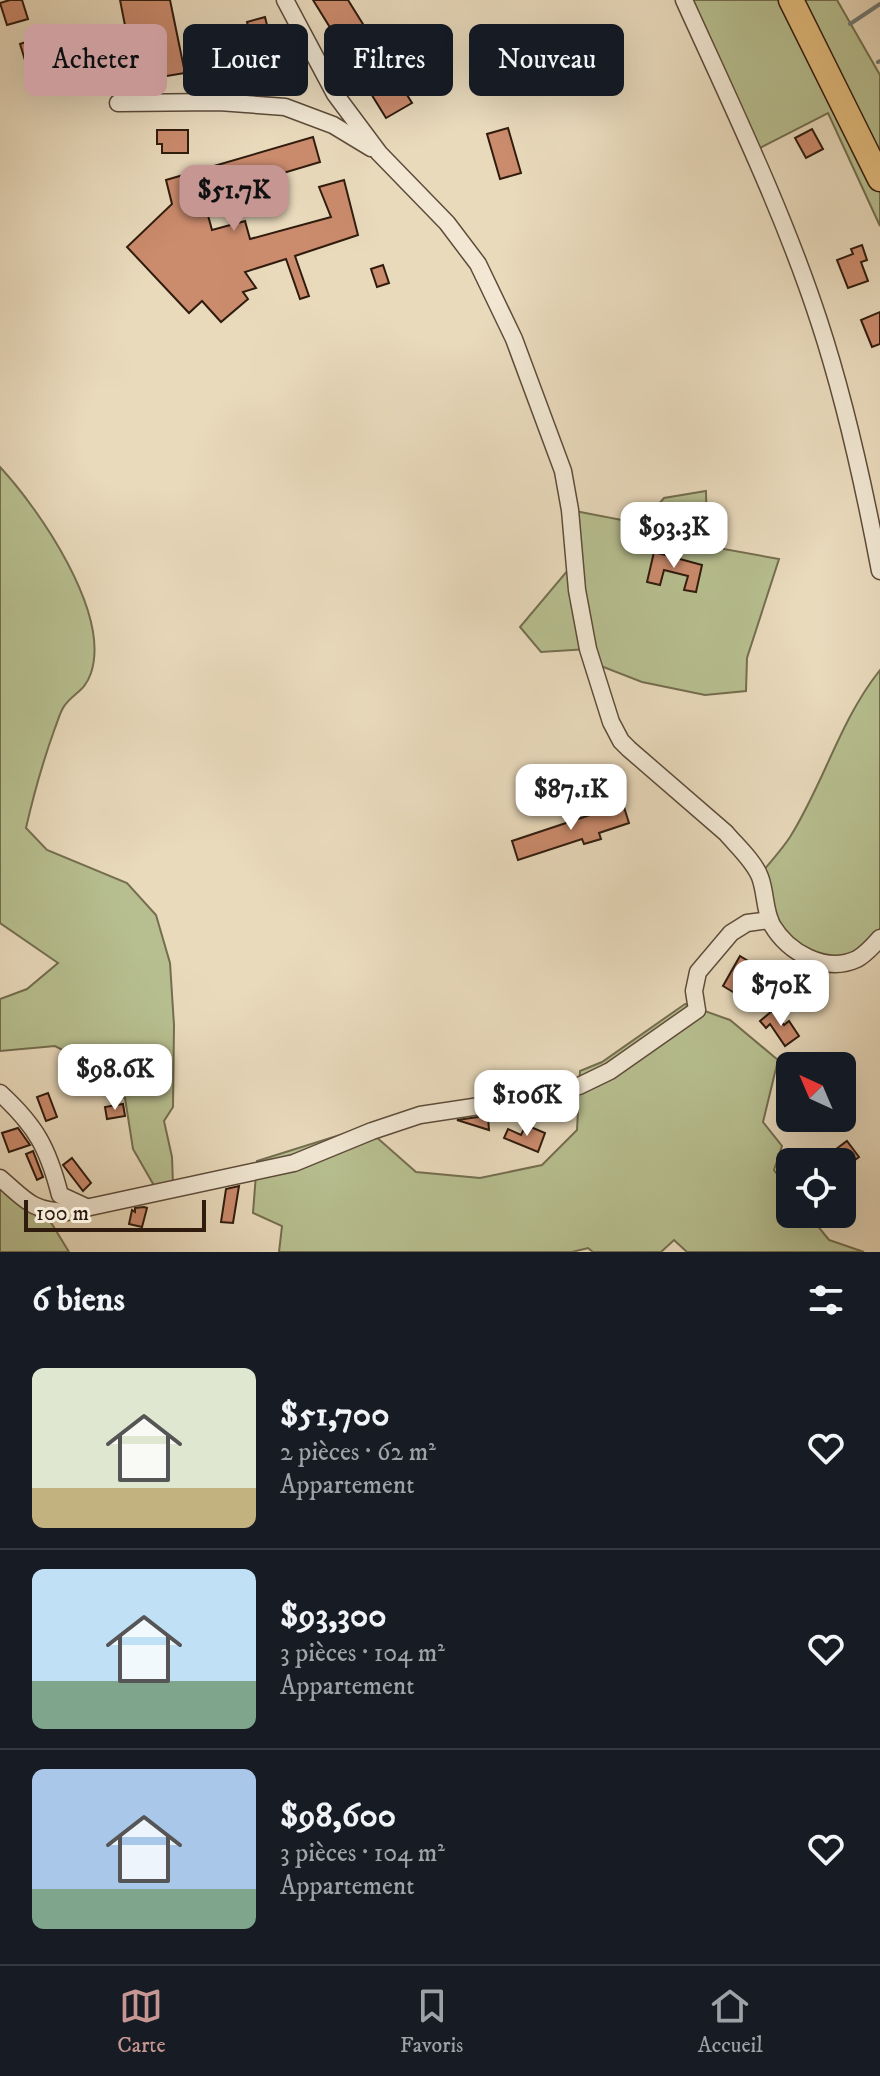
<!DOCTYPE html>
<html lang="fr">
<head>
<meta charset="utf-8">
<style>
	:root { --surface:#171b24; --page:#242831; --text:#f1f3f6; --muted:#9ea1a6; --line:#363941; --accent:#c59692 }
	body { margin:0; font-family:"IM FELL DW Pica",serif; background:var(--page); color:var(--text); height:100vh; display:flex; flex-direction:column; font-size:30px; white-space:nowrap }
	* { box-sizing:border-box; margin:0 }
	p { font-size:26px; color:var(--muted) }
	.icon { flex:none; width:44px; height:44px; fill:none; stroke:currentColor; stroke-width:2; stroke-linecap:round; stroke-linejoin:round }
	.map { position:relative; height:1252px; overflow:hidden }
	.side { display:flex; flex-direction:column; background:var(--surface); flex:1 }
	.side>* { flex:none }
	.banner { position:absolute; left:24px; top:24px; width:832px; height:72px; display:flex; gap:16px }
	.needle { width:52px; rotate:316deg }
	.fabs { position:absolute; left:776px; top:1052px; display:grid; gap:16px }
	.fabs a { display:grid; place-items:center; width:80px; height:80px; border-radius:12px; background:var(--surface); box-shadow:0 8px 32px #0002; font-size:40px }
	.scale { position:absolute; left:24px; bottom:20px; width:182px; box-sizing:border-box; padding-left:8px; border:4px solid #301c0e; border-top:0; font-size:22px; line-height:28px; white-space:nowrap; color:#301c0e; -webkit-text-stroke:6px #f1e7d3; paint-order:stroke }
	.price { position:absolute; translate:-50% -68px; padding:0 18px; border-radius:16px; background:#fff; color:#222; font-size:26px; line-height:52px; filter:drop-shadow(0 2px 4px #0008) }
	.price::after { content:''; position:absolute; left:50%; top:48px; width:24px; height:18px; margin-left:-12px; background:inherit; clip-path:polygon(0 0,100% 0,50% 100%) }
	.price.active { background:var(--accent); color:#111 }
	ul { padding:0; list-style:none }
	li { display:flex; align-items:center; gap:24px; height:200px; padding:0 32px }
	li+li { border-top:2px solid var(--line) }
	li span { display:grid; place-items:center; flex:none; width:224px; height:160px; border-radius:12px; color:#555 }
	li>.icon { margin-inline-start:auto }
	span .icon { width:96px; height:96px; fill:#fffc; stroke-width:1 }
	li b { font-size:34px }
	h2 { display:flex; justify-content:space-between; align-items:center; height:96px; padding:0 32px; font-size:34px }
	.chip { padding:0 28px; border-radius:12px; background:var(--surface); box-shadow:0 8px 32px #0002; font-size:28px; line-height:72px }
	.chip.active { background:var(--accent); color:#111 }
	.dock { display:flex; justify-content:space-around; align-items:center; height:112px; border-top:2px solid var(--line); background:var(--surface); font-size:22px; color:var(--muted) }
	.dock a { display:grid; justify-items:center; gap:4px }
	.dock .active { color:var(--accent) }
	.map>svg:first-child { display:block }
	.green { fill:#b7bf90; stroke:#746e4f; stroke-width:2 }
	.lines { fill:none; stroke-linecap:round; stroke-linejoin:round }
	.stream { stroke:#707a75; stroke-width:4 }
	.building { fill:#cb8b6d; stroke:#301c0e; stroke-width:2 }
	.minor-casing { stroke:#5e4c3a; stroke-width:19 }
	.highway-casing { stroke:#301c0e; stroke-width:27 }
	.minor { stroke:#f1e7d3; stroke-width:16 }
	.highway { stroke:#e4bd7e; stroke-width:24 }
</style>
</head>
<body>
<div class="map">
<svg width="880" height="1252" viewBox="0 0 880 1252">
	<rect width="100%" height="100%" fill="#e9dabc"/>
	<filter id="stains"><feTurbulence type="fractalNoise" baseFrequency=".0025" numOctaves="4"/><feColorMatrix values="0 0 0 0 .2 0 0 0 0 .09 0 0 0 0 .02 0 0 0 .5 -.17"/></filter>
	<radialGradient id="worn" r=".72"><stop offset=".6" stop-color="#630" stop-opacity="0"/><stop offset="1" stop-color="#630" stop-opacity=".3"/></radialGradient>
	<g class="green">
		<polygon points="684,0 837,0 880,75 880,226 828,113 754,151"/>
		<path d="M0 467C39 509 111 613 91 673 85 691 75 692 65 705 60 711 58 721 55 728 43 761 34 793 26 828L47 850 127 883 156 915 170 963 174 1025 173 1107 164 1121 172 1157 173 1185 156 1189 133 1149 125 1098 107 1091 92 1065 55 1046 0 1051V999L27 989 58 963 0 923Z"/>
		<polygon points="706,491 707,546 779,559 747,658 746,691 705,695 642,682 593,663 588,649 541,652 520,627 574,563 570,510 642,524 664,498"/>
		<path d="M880 670V938L841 962 785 941 759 876C769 863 781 851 790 837 824 783 840 720 880 670Z"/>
		<polygon points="685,1004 730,1020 778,1060 763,1122 782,1146 774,1170 790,1191 790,1214 808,1214 829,1240 864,1252 687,1252 674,1240 661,1252 593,1252 588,1248 572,1252 279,1252 282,1226 253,1213 257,1161 365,1127 416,1172 480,1178 542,1165 577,1130 580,1071 602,1062"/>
		<polygon points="0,1178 44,1211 69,1252 0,1252"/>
	</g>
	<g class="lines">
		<g class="stream">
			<polyline points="850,24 880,4"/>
			<polyline points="878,62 880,61"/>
		</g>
	</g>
	<g class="building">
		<polygon points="10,0 22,0 28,19 7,25 0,3"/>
		<polygon points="120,0 170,0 185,73 136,81"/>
		<polygon points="313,0 348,0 412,103 386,118"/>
		<polygon points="265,17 276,61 258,65 247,22"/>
		<polygon points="38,38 46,63 28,70 20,44"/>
		<polygon points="508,128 521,173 500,179 487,134"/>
		<polygon points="812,129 823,149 806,158 795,138"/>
		<polygon points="157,130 188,130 188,153 162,153 162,144 157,144"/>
		<polygon points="313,137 320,162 203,197 212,230 245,221 250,239 331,217 319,187 344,180 358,235 295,256 309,296 300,299 286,259 245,272 256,288 243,292 248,299 221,322 202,301 189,313 127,247 172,204 166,180"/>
		<polygon points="862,245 867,260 861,262 868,281 848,288 837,260 853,254 851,249"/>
		<polygon points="383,265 389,283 377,287 371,269"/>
		<polygon points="880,312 880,344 872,347 861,320"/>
		<polygon points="654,552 702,565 696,592 684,590 688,576 664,570 660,585 647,582"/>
		<polygon points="623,804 629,823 599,833 601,839 584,844 582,839 518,860 512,841"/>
		<polygon points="740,956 758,967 750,984 746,982 738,995 723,986"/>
		<polygon points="772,1011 784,1025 789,1021 799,1036 785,1046 770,1024 766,1028 760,1021"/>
		<polygon points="48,1093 57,1117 46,1121 37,1097"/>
		<polygon points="123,1104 125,1116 107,1119 105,1107"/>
		<polygon points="488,1117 489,1130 457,1120 485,1116"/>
		<polygon points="526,1125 545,1133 538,1152 504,1138 508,1129 521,1135"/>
		<polygon points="18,1128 30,1145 9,1152 2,1133"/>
		<polygon points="847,1141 859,1157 844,1168 842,1162 826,1162 835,1155 832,1152"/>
		<polygon points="33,1151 43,1177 37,1180 26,1154"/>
		<polygon points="72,1158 91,1183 83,1191 63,1165"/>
		<polygon points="239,1186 233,1223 221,1222 226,1189"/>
		<polygon points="144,1207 147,1208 142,1227 129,1224 132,1210 135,1212 135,1208"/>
	</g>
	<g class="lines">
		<g class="minor-casing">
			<g id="minor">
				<path d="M285 0 335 94 379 153 447 223 478 264 514 339 563 471 570 510 577 590 588 649 611 722 621 741 629 749 726 833C736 845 754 861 760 877 766 893 764 909 772 925 788 952 825 974 857 959 866 954 873 946 880 938"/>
				<path d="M684 0C732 106 783 211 819 321 846 403 864 486 880 571"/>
				<polyline points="118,103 219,102 285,107 333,125 371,148"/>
				<path d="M0 1093C36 1126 48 1148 60 1195L86 1207"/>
				<path d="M0 1178C26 1200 31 1211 67 1212L294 1163 372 1131 420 1115 545 1096 579 1086 610 1071 697 1010 694 991 698 972 731 933 747 923 770 920"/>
			</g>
		</g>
		<g class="highway-casing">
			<polyline id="highway" points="791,0 880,179"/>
		</g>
		<use href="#minor" class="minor"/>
		<use href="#highway" class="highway"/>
	</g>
	<rect width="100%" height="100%" filter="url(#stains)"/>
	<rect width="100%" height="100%" fill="url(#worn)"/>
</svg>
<div class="fabs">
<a><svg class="needle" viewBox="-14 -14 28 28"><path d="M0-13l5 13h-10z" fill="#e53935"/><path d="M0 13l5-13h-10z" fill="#9ea1a6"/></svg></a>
<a><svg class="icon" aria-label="locate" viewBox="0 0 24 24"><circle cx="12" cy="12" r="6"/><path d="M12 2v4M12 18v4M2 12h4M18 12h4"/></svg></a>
</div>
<div class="scale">100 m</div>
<b class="price active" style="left:234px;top:233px">$51.7K</b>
<b class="price" style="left:674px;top:570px">$93.3K</b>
<b class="price" style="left:571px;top:832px">$87.1K</b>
<b class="price" style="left:781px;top:1028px">$70K</b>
<b class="price" style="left:115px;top:1112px">$98.6K</b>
<b class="price" style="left:527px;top:1138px">$106K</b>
<div class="banner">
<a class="chip active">Acheter</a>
<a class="chip">Louer</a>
<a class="chip">Filtres</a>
<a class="chip">Nouveau</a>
</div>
</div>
<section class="side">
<h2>6 biens<svg class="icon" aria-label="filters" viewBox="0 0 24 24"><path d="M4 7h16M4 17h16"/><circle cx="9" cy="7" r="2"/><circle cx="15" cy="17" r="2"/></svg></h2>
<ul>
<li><span style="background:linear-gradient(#dfe7d0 75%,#c2b280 0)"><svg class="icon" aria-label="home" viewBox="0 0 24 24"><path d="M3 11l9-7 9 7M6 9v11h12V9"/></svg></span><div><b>$51,700</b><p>2 pièces · 62 m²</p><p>Appartement</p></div><svg class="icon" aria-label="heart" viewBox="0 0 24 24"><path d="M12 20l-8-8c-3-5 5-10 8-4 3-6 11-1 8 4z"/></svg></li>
<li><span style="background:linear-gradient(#bfe0f5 70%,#7fa58c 0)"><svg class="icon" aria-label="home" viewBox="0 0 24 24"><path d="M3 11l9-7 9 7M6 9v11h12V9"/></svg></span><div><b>$93,300</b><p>3 pièces · 104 m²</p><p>Appartement</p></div><svg class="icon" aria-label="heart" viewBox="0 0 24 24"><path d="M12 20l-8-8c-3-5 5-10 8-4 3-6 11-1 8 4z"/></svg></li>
<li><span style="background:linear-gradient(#a9c7e8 75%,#7fa58c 0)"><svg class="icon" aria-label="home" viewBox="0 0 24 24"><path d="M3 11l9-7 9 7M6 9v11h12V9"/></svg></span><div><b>$98,600</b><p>3 pièces · 104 m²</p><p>Appartement</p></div><svg class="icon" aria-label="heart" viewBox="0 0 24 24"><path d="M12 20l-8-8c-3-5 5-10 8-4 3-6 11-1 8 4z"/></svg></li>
</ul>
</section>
<nav class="dock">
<a class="active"><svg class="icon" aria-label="map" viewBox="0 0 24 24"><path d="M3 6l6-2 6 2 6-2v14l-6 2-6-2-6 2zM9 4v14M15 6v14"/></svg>Carte</a>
<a><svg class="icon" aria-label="saved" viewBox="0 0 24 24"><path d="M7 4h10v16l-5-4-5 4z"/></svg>Favoris</a>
<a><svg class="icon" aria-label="home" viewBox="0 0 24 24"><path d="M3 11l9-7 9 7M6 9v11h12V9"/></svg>Accueil</a>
</nav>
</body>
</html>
